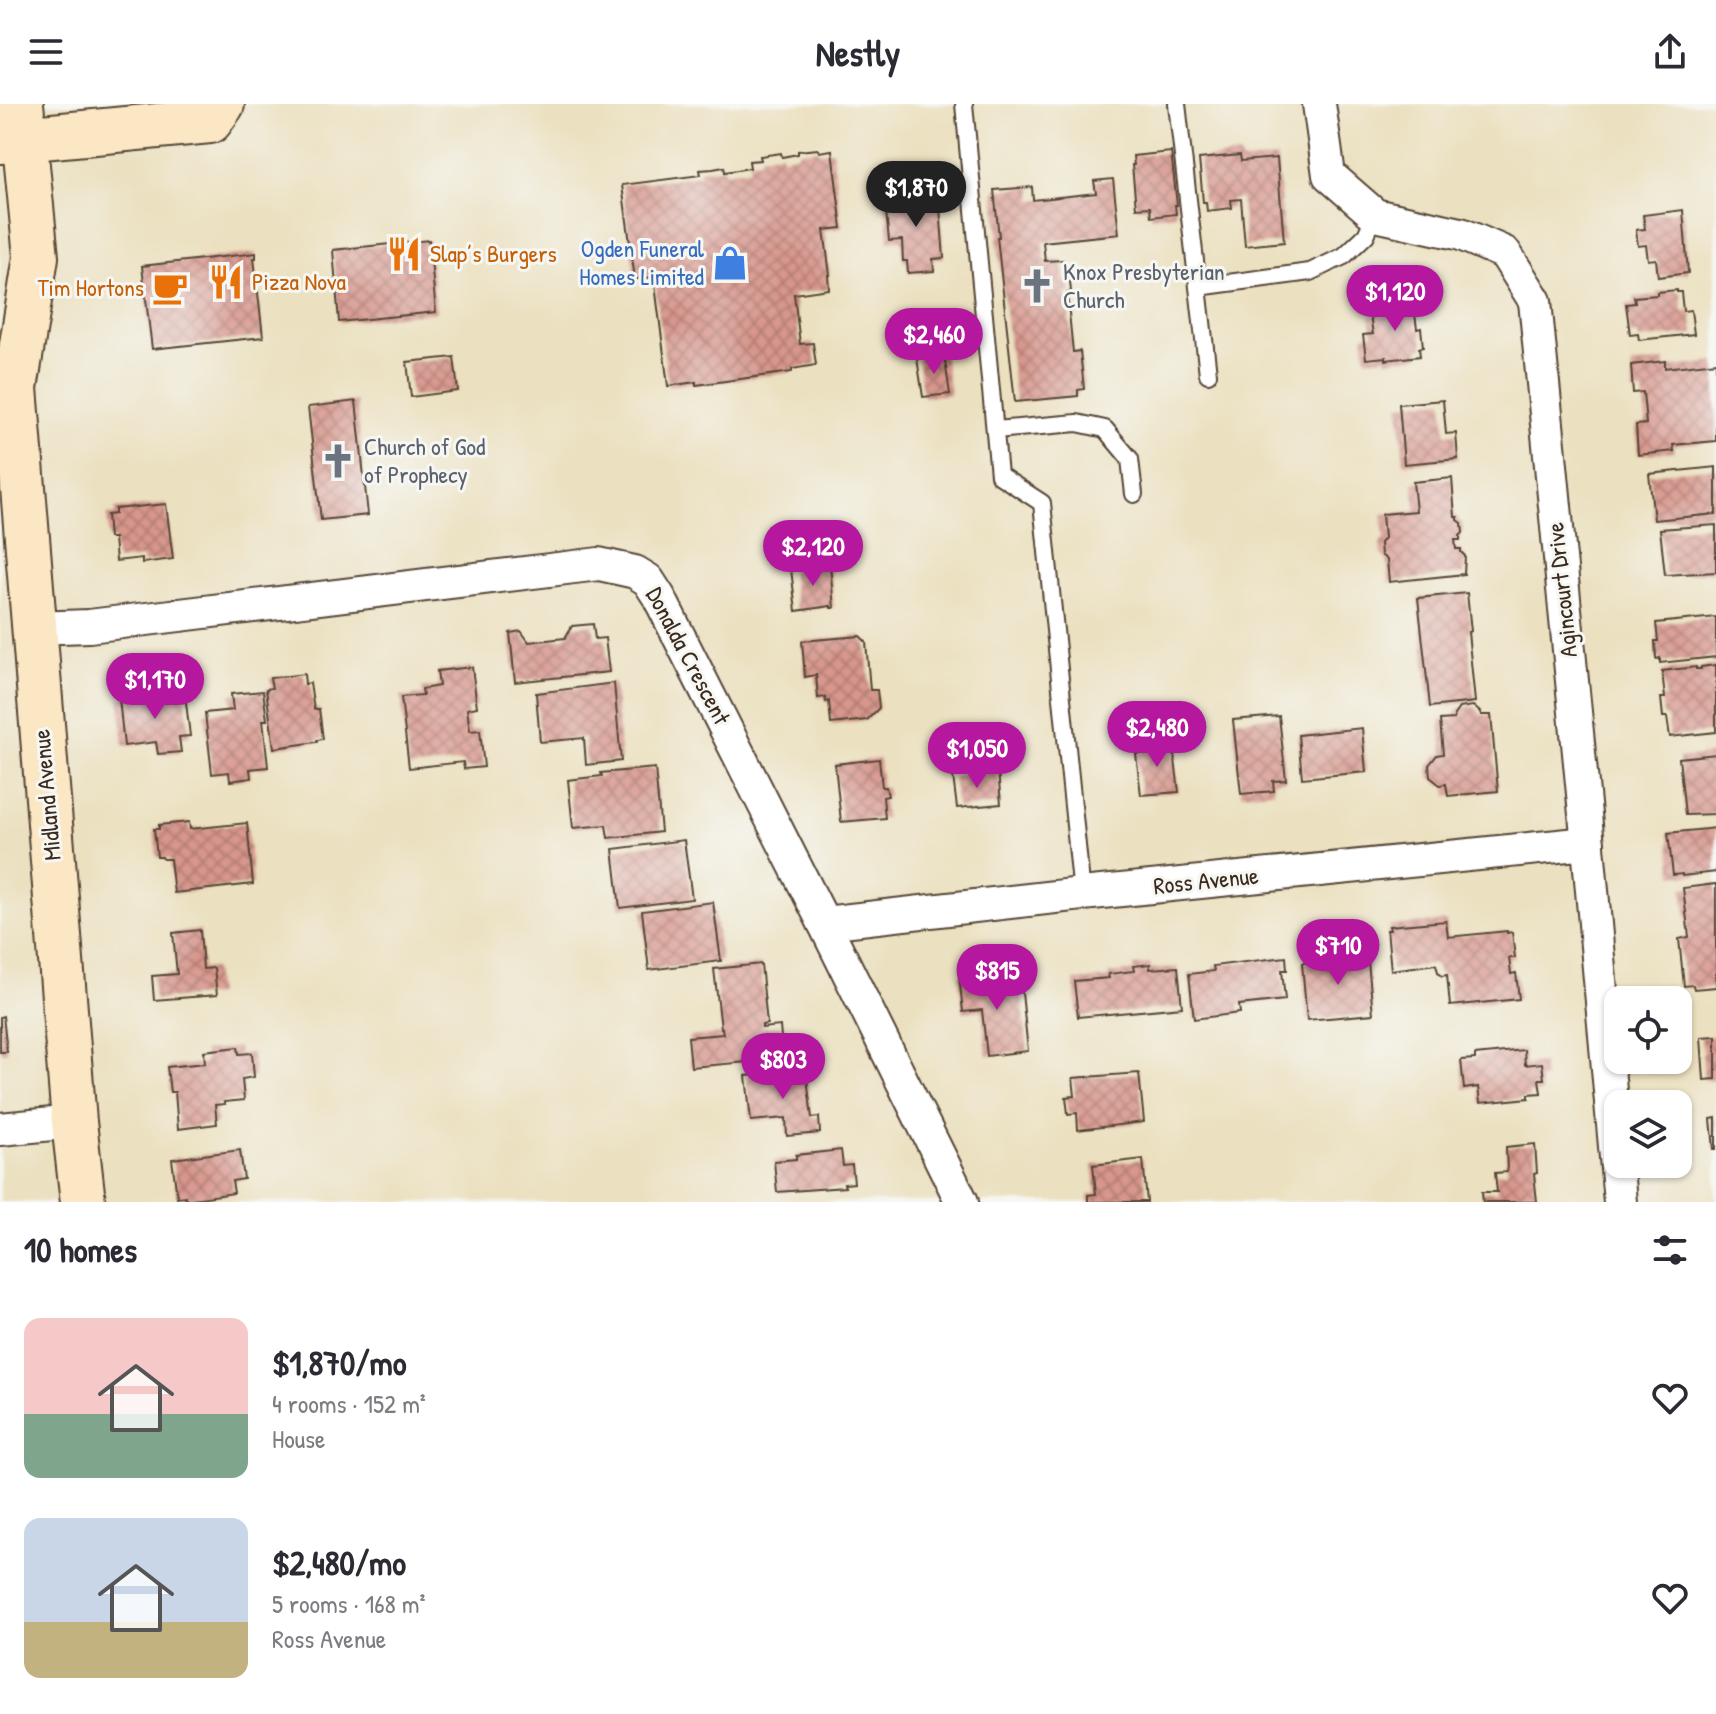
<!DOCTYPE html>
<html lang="en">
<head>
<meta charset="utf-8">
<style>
	:root { --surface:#fff; --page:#f2f2f3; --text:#2b2b33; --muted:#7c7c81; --accent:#b5179e }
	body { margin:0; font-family:"Patrick Hand",sans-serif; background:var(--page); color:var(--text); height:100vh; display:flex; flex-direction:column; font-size:30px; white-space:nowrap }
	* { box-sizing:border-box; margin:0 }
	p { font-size:26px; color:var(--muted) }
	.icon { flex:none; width:44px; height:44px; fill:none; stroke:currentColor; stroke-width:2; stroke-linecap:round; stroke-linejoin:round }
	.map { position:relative; height:1098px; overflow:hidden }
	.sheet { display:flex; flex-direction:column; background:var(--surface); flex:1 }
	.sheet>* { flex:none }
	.tools { position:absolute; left:1604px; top:882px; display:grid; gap:16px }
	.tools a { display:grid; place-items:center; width:88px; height:88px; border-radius:16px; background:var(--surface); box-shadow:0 2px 6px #0004; font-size:40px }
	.price { position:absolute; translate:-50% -68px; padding:0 18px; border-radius:28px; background:var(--accent); color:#fff; font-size:26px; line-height:52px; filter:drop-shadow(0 2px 4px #0008) }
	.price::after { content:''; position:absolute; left:50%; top:48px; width:24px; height:18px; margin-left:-12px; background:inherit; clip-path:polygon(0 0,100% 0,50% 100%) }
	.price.selected { background:#222; color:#fff }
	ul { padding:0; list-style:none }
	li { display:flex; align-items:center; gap:24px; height:200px; padding:0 24px }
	li span { display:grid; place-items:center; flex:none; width:224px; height:160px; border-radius:16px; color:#555 }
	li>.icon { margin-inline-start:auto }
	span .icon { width:96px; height:96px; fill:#fffc; stroke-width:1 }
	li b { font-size:34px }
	h2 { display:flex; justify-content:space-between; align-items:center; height:96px; padding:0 24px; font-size:34px }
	header { display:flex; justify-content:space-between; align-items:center; height:104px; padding:0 24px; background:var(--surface); font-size:36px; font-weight:700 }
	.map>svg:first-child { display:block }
	.building { fill:url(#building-cross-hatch) }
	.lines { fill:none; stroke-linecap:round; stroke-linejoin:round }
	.lane-casing { stroke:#554536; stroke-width:20 }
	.street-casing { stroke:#554536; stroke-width:36 }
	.secondary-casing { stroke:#554536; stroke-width:48 }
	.lane { stroke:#fff; stroke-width:16 }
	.street { stroke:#fff; stroke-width:32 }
	.secondary { stroke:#fbe7c3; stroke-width:44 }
	.labels { text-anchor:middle; stroke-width:6; stroke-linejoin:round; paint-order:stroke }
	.shop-label { font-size:24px; fill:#366cbe; stroke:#f6f6f2; text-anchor:end }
	.food-label { font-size:24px; fill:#c56008; stroke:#f6f6f2; text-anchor:start }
	.worship-label { font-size:24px; fill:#5b616d; stroke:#f6f6f2; text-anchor:start }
	.street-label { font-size:24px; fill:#3b2a1e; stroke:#f6f6f2 }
</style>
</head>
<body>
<header><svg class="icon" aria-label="menu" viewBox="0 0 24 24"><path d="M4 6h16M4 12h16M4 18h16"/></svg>Nestly<svg class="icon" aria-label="share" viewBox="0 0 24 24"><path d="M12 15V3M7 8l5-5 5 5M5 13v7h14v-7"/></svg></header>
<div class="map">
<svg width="1716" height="1098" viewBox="0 0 1716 1098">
	<defs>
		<pattern id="building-cross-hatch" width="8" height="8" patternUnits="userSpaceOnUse" patternTransform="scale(2)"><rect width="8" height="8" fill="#d8978d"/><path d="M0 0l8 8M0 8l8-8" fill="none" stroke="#b07b73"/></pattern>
	</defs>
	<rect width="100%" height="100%" fill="#f6f6f2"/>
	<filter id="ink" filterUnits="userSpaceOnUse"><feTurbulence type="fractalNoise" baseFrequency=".0125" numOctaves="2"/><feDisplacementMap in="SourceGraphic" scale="16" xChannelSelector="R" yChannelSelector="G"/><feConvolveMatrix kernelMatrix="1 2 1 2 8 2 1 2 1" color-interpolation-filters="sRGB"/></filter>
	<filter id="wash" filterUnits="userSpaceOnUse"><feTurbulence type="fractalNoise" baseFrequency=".006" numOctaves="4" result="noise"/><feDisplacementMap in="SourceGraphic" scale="32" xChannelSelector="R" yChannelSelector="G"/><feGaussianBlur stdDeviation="1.8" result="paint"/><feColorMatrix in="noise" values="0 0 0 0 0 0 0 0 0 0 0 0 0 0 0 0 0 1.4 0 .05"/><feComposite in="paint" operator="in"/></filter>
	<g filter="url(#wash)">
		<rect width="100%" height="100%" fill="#ebe0bf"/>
		<g id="blocks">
			<g class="building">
				<polygon points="818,45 819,48 832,46 842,124 824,126 830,171 828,171 829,185 794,190 800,240 813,239 816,261 792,265 792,268 696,281 696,278 668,282 654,173 635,175 622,81 701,71 700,66 713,65 724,63 725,68 750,64 749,57 761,56 760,52 781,49 782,53 798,50 798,47"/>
				<polygon points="1171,48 1177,101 1175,101 1176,110 1151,113 1150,103 1136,104 1132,61 1134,61 1133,52"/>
				<polygon points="1240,51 1241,57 1277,54 1284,138 1245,142 1241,95 1231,96 1232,104 1207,107 1206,98 1203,98 1199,55"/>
				<polygon points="1113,75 1119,130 1043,138 1045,157 1063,156 1065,177 1070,177 1071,188 1067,189 1073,248 1080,247 1084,285 1078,286 1078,292 1015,298 997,133 999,133 994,86 1032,83 1033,96 1096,89 1094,77"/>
				<polygon points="911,88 911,90 923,89 923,92 939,91 944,154 933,155 934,167 908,169 907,157 903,157 902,136 889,137 885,97 889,96 889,90"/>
				<polygon points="1683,106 1688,169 1658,173 1656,155 1648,156 1646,141 1638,142 1636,126 1645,125 1643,111"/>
				<polygon points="429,136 436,208 339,218 333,146"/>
				<polygon points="256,149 256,154 254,154 263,233 152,245 142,162"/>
				<polygon points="1677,186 1677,188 1681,188 1683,207 1691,206 1694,230 1639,236 1638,230 1630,231 1626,200 1635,199 1634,193 1657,191 1657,188"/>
				<polygon points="1413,195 1417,225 1421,224 1423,243 1419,244 1420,252 1386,256 1386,253 1366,255 1363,231 1373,230 1370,212 1389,210 1388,198"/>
				<polygon points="944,250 950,290 923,293 917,254"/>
				<polygon points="454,253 458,287 411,293 407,258"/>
				<polygon points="1665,257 1665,264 1716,258 1716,337 1673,341 1674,347 1638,351 1636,321 1646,320 1643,288 1633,289 1631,261"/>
				<polygon points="1443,296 1446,330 1456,329 1458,355 1404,360 1399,300"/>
				<polygon points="356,297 368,411 321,416 308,303"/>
				<polygon points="1716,363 1716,410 1654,416 1649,370"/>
				<polygon points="1452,374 1455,413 1458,413 1458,416 1462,419 1463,429 1460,432 1460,436 1455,436 1456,445 1461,445 1461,448 1465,452 1464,470 1389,478 1387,456 1381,451 1380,439 1384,434 1382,410 1416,407 1413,378"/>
				<polygon points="166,400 173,455 142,459 142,454 116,457 114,434 109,434 107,411 115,410 115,405"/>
				<polygon points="1716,421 1716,468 1665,471 1660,425"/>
				<polygon points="826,461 830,461 834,504 831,504 831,502 796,507 791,465"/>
				<polygon points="1467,489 1471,527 1468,528 1475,598 1430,603 1418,494"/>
				<polygon points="1716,513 1716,553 1660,559 1660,554 1656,555 1655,537 1658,537 1656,519"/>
				<polygon points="593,520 595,535 605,534 609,568 515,578 510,529 521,527 529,538 565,534 572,522"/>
				<polygon points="860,532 866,538 870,586 877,586 879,604 867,616 831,620 829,597 826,598 825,593 818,594 816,571 805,573 802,537"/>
				<polygon points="1716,561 1716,628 1670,633 1667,613 1663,613 1661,594 1665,594 1662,567 1696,563 1696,565 1701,565 1701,563"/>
				<polygon points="472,563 477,603 467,605 470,627 480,626 484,663 464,665 463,658 409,664 401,593 423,591 422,585 439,582 437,567"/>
				<polygon points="304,570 305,580 310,579 314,605 319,605 323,635 317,636 317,638 274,644 266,585 272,584 270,574"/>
				<polygon points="614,579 621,657 586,661 584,634 540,638 536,589"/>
				<polygon points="175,587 175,591 185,590 190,632 179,633 181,648 158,650 156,638 124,642 119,594"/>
				<polygon points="263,587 267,616 263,616 268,663 250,665 251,674 230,677 229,668 212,670 205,609 233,606 231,590"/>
				<polygon points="1473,602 1480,608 1481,611 1491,611 1498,687 1448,692 1446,680 1440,681 1430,673 1429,661 1437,651 1443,650 1440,616 1454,615 1454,611 1459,604"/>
				<polygon points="1279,612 1286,676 1273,677 1274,687 1241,690 1233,616"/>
				<polygon points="1362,624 1366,668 1302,674 1298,631"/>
				<polygon points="1162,633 1163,648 1174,647 1179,688 1141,691 1136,650 1143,649 1142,636"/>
				<polygon points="1716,650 1716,710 1685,711 1679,654"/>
				<polygon points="879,655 882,683 886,683 888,692 883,693 885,714 841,718 835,660"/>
				<polygon points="655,664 661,728 608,734 606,721 573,724 568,676 602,672 601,669"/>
				<polygon points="998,667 1001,700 957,704 953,672"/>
				<polygon points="189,718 190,725 247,719 253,780 174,789 170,755 163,755 162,753 157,753 154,725 159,725 159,721"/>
				<polygon points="1716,724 1716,768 1682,772 1682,770 1673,771 1668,729"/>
				<polygon points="684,736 692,795 620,804 613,745"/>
				<polygon points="1716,780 1716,883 1694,885 1693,881 1684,882 1679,835 1689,833 1683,784"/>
				<polygon points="713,798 721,857 649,866 642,807"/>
				<polygon points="1446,817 1448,833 1507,827 1507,829 1512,828 1515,854 1509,854 1511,870 1516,869 1519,895 1450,902 1447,871 1442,872 1438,868 1436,860 1391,866 1387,826 1390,826 1389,822"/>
				<polygon points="200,826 203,865 214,864 217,891 154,896 152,872 177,870 173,829"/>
				<polygon points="1367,847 1373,910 1307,916 1302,859 1331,856 1331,850"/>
				<polygon points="1286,853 1287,866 1282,866 1285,896 1239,901 1240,909 1194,915 1189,870 1214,867 1213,862"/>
				<polygon points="761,860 767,920 762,921 762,924 780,922 783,955 691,963 688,933 723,930 722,924 721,924 714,865"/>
				<polygon points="1150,860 1150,865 1178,863 1182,903 1078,913 1074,877 1109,874 1108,870 1134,867 1133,862"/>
				<polygon points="995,867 995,882 1021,879 1028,947 987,952 982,906 963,908 959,871"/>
				<polygon points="3,912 7,948 0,948 0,913"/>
				<polygon points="1716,932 1716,975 1704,976 1701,933"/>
				<polygon points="238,943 239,950 252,949 254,973 242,975 244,996 224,998 225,1000 215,1001 217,1020 178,1025 175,988 170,988 167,963 205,959 204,947"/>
				<polygon points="1524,946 1525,961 1542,959 1544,975 1539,975 1541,989 1529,990 1529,994 1480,999 1478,983 1464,985 1461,956 1475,955 1475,951"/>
				<polygon points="804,966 805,974 807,974 812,1014 819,1013 820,1029 787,1032 786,1014 751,1017 746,972"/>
				<polygon points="1139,969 1144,1018 1078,1026 1077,1009 1068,1010 1066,993 1075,992 1073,974"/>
				<polygon points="1716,1014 1716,1045 1714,1045 1711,1015"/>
				<polygon points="1535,1040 1537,1069 1534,1070 1537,1098 1483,1098 1482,1088 1497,1088 1495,1069 1507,1068 1506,1043"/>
				<polygon points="240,1046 244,1075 232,1077 234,1089 186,1096 185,1092 177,1093 172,1055"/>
				<polygon points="841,1046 843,1062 852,1061 854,1079 844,1080 845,1083 777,1088 774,1057 796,1055 796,1051"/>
				<polygon points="1143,1055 1147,1098 1088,1098 1088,1091 1096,1090 1093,1061"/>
			</g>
		</g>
	</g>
	<g filter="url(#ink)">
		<use href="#blocks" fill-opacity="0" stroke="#554536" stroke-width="2"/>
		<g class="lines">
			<g class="lane-casing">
				<g id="lane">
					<polyline points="964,0 999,371 1042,399 1082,790"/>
					<polyline points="1177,0 1208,270"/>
					<polyline points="1198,183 1310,168 1344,152 1366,131 1375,111"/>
					<polyline points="995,326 1077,319 1105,325 1130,355 1134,390"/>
				</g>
			</g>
			<g class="street-casing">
				<g id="street">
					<polyline points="1319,0 1329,71 1375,111 1461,130 1505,149 1535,197 1587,731 1620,1098"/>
					<polyline points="33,524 89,522 599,460 635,468 648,476 659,493 824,819 962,1098"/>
					<polyline points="824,819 1082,790 1588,739"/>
					<polyline points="0,1025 74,1018"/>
				</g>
			</g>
			<g class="secondary-casing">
				<g id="secondary">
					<polyline points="21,0 36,153 15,284 74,1018 83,1098"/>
					<polyline points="0,37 210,17 222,0"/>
				</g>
			</g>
			<use href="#lane" class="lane"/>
			<use href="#street" class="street"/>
			<use href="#secondary" class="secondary"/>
		</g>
	</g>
	<defs>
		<g id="restaurant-bare" transform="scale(2.76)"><path d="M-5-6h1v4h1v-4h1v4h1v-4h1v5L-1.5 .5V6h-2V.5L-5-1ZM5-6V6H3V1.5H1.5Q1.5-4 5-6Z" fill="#e8710a" stroke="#f6f6f2" stroke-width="2.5" paint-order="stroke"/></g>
		<g id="shop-bare" transform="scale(2.76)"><path d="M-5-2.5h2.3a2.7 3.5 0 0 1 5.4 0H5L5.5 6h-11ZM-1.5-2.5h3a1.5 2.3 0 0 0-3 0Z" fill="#3f7fe0" stroke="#f6f6f2" stroke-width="2.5" paint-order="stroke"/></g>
		<g id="church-bare" transform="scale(2.76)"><path d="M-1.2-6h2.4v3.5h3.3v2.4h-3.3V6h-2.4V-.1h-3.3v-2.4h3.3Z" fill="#6b7280" stroke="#f6f6f2" stroke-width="2.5" paint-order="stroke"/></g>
		<g id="cafe-bare" transform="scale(2.76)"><path d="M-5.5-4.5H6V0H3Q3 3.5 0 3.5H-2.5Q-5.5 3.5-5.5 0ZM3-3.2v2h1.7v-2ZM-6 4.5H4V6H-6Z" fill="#e8710a" stroke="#f6f6f2" stroke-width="2.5" paint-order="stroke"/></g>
	</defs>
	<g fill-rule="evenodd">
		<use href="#restaurant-bare" x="404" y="150"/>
		<use href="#shop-bare" x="730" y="159"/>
		<use href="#restaurant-bare" x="226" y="178"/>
		<use href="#church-bare" x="1037" y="182"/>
		<use href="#cafe-bare" x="170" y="184"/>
		<use href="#church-bare" x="338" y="357"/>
	</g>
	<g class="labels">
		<g class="shop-label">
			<text x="704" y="153">Ogden Funeral<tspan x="704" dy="28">Homes Limited</tspan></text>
		</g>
		<g class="food-label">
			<text x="430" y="158">Slap’s Burgers</text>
			<text x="252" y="186">Pizza Nova</text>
			<text x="144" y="192" text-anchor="end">Tim Hortons</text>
		</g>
		<g class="worship-label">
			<text x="1063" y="176">Knox Presbyterian<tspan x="1063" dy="28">Church</tspan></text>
			<text x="364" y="351">Church of God<tspan x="364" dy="28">of Prophecy</tspan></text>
		</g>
		<g class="street-label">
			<text transform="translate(1562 486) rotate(-96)" y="8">Agincourt Drive</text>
			<text transform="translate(688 552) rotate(62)" y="8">Donalda Crescent</text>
			<text transform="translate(47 691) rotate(-95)" y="8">Midland Avenue</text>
			<text transform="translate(1206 777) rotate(-6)" y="8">Ross Avenue</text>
		</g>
	</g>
</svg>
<div class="tools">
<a><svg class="icon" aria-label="locate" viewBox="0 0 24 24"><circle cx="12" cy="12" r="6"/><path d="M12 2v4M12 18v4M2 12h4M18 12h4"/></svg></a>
<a><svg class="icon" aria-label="layers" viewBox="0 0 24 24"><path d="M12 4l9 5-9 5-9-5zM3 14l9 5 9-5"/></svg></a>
</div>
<b class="price selected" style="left:916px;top:125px">$1,870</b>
<b class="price" style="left:1395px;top:229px">$1,120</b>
<b class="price" style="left:934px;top:272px">$2,460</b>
<b class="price" style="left:813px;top:484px">$2,120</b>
<b class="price" style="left:155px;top:617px">$1,170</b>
<b class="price" style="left:1157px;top:665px">$2,480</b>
<b class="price" style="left:977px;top:686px">$1,050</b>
<b class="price" style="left:1338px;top:883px">$710</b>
<b class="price" style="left:997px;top:908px">$815</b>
<b class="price" style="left:783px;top:997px">$803</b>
</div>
<section class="sheet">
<h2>10 homes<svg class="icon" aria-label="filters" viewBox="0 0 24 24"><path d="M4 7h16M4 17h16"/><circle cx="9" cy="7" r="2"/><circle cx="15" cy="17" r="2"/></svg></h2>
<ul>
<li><span style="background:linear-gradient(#f6c9c9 60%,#7fa58c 0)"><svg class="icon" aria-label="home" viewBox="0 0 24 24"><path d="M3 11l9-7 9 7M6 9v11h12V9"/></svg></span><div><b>$1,870/mo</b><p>4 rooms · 152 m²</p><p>House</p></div><svg class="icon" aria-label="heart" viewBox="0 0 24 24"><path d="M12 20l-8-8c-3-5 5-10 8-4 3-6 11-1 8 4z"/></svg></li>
<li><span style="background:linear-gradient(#c9d6e8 65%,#c2b280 0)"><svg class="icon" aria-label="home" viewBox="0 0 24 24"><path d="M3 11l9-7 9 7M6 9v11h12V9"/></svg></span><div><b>$2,480/mo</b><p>5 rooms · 168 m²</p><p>Ross Avenue</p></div><svg class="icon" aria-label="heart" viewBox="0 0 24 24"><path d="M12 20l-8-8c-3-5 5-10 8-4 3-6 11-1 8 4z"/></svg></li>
</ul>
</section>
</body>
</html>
